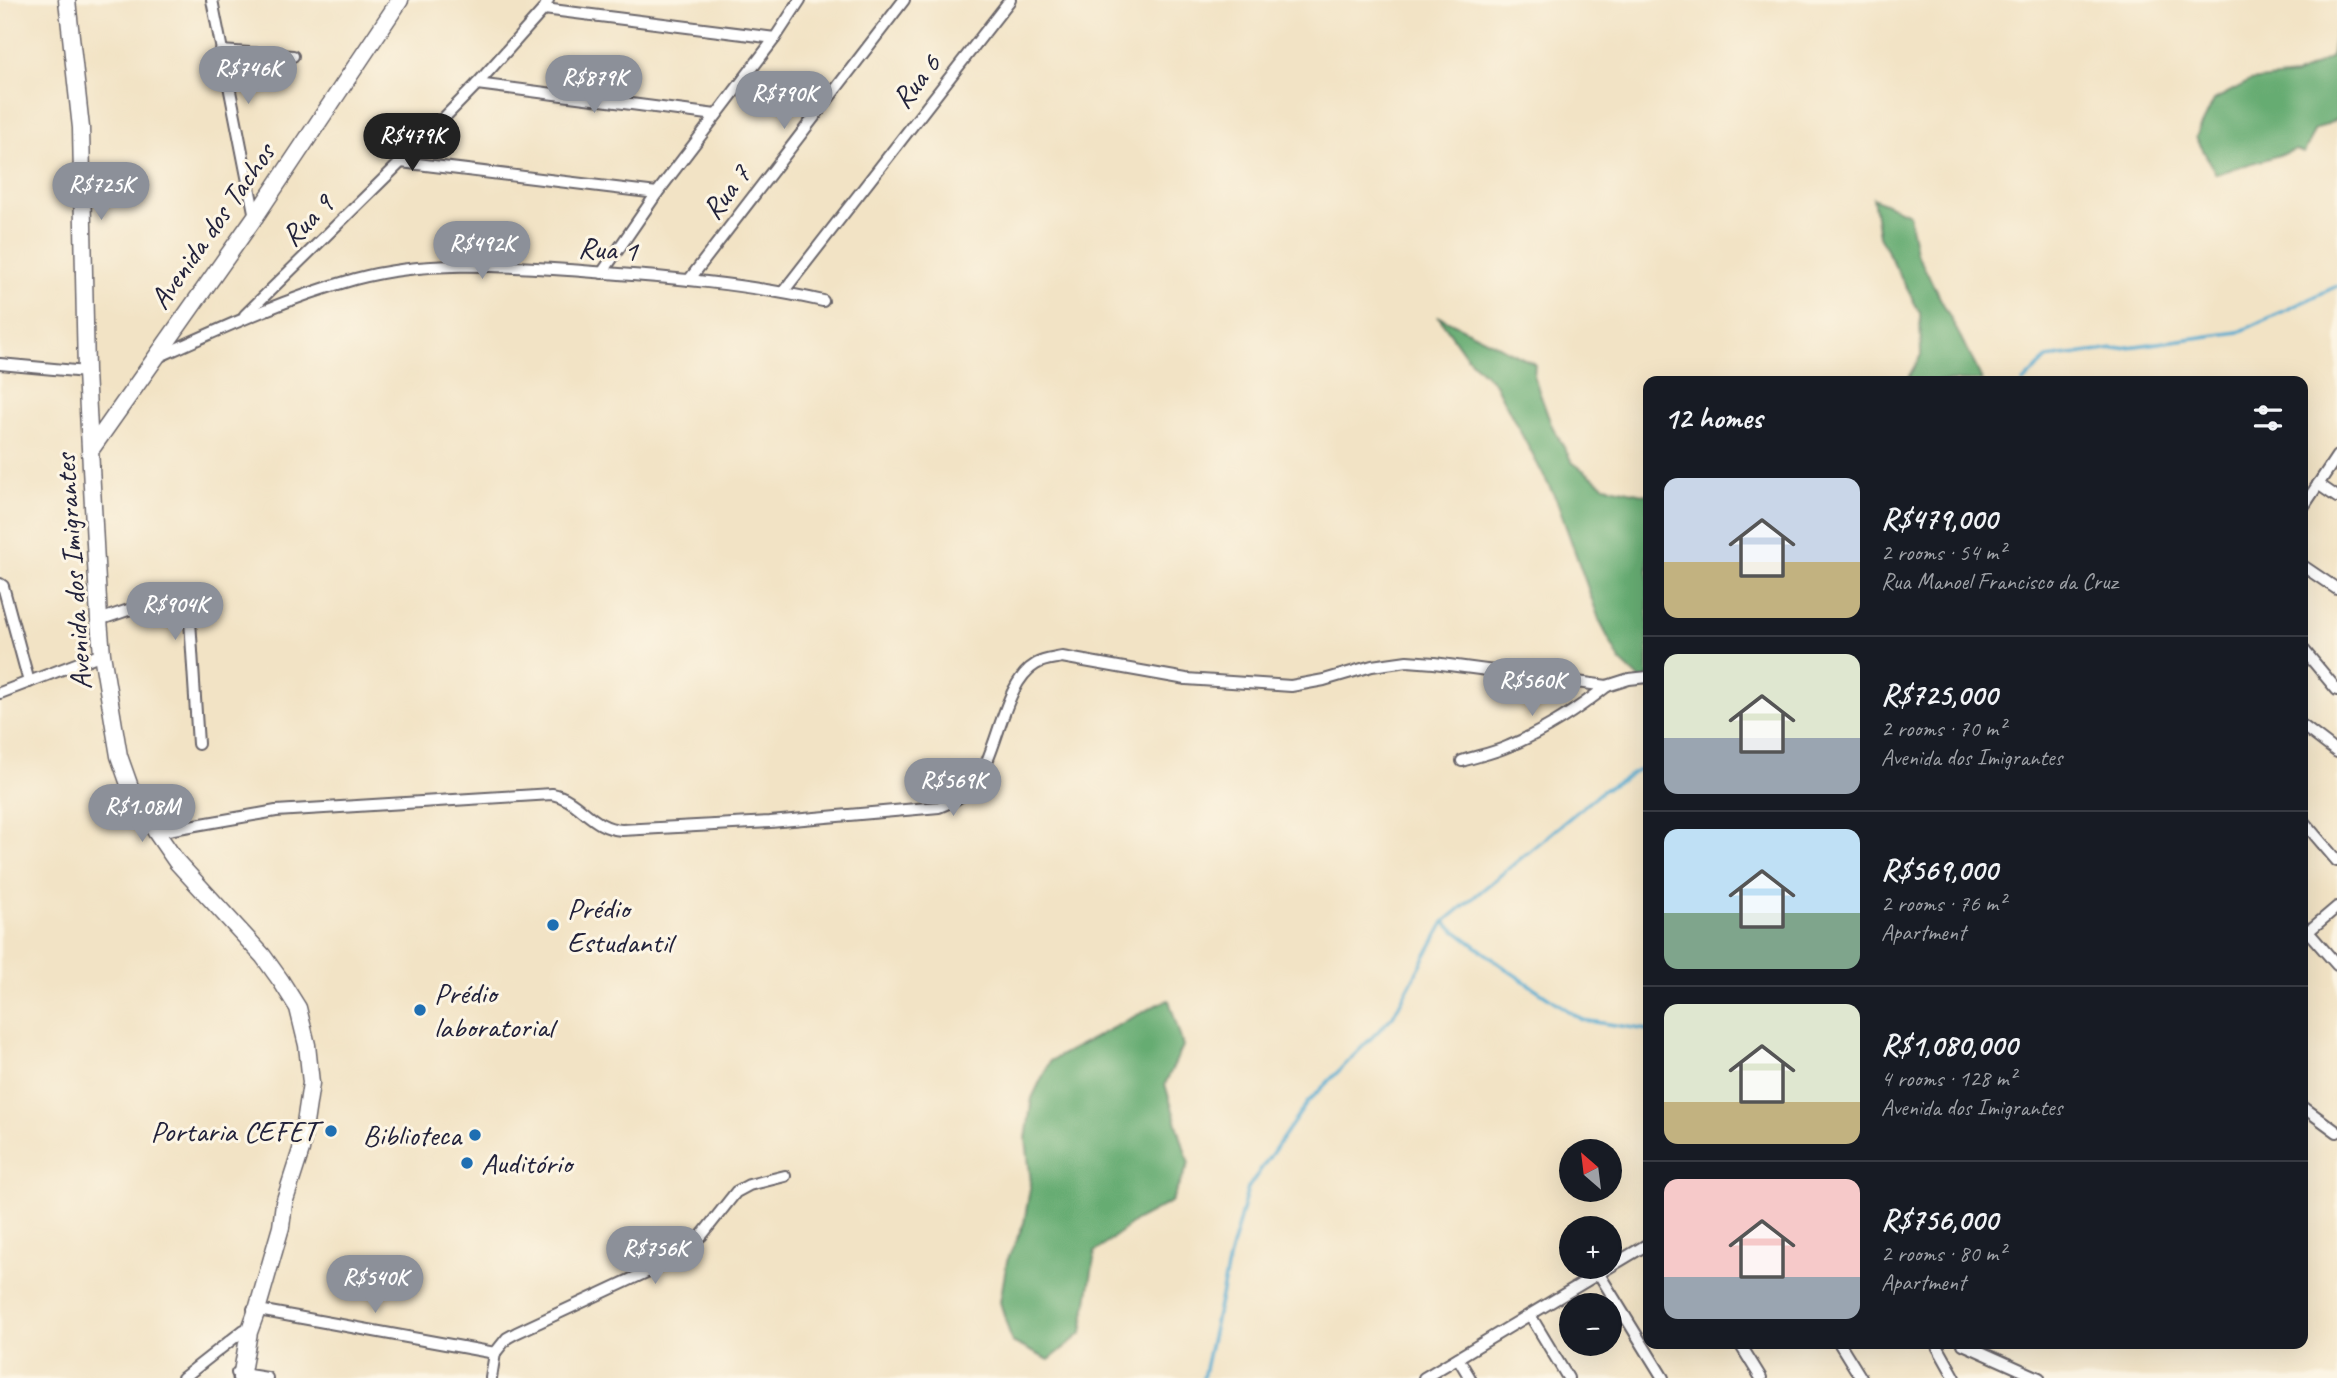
<!DOCTYPE html>
<html lang="en">
<head>
<meta charset="utf-8">
<style>
	:root { --surface:#171b24; --page:#20242c; --text:#f1f3f6; --muted:#9ea1a6; --line:#363941; --accent:#8c9099 }
	body { margin:0; font-family:Caveat,sans-serif; background:var(--page); color:var(--text); height:100vh; display:flex; flex-direction:column; font-size:26px; white-space:nowrap }
	* { box-sizing:border-box; margin:0 }
	p { font-size:23px; color:var(--muted) }
	.icon { flex:none; width:38px; height:38px; fill:none; stroke:currentColor; stroke-width:2; stroke-linecap:round; stroke-linejoin:round }
	.map { position:relative; flex:1; overflow:hidden }
	.panel { position:absolute; left:1643px; top:376px; width:665px; height:973px; display:flex; flex-direction:column; background:var(--surface); border-radius:14px; box-shadow:0 7px 28px #0002 }
	.panel>* { flex:none }
	.needle { width:46px; rotate:332deg }
	.buttons { position:absolute; left:1559px; top:1139px; display:grid; gap:14px }
	.buttons a { display:grid; place-items:center; width:63px; height:63px; border-radius:50%; background:var(--surface); box-shadow:0 7px 28px #0002; font-size:35px }
	.price { position:absolute; translate:-50% -60px; padding:0 16px; border-radius:24px; background:var(--accent); color:#fff; font-size:23px; line-height:46px; filter:drop-shadow(0 2px 4px #0008) }
	.price::after { content:''; position:absolute; left:50%; top:42px; width:21px; height:16px; margin-left:-10px; background:inherit; clip-path:polygon(0 0,100% 0,50% 100%) }
	.price.active { background:#222; color:#fff }
	ul { padding:0; list-style:none }
	li { display:flex; align-items:center; gap:21px; height:175px; padding:0 21px }
	li+li { border-top:2px solid var(--line) }
	li span { display:grid; place-items:center; flex:none; width:196px; height:140px; border-radius:14px; color:#555 }
	li>.icon { margin-inline-start:auto }
	span .icon { width:84px; height:84px; fill:#fffc; stroke-width:1 }
	li b { font-size:30px }
	h2 { display:flex; justify-content:space-between; align-items:center; height:84px; padding:0 21px; font-size:30px }
	.map>svg:first-child { display:block }
	.forest { fill:#66ac72; stroke:#446756; stroke-width:2 }
	.lines { fill:none; stroke-linecap:round; stroke-linejoin:round }
	.stream { stroke:#52a9cf; stroke-width:3.5 }
	.street-casing { stroke:#6b666b; stroke-width:14 }
	.secondary-casing { stroke:#6b666b; stroke-width:19 }
	.street { stroke:#fff; stroke-width:10 }
	.secondary { stroke:#fff; stroke-width:16 }
	.poi-dot { fill:#1f6fb2; stroke:#fcf5e5; stroke-width:2.5 }
	.labels { text-anchor:middle; stroke-width:6; stroke-linejoin:round; paint-order:stroke }
	.street-label { font-size:30px; fill:#22223b; stroke:#fcf5e5 }
	.poi-label { font-size:30px; fill:#22223b; stroke:#fcf5e5; text-anchor:start }
</style>
</head>
<body>
<div class="map">
<svg width="2337" height="1378" viewBox="0 0 2337 1378">
	<rect width="100%" height="100%" fill="#fcf5e5"/>
	<filter id="ink" filterUnits="userSpaceOnUse"><feTurbulence type="fractalNoise" baseFrequency=".0143" numOctaves="2"/><feDisplacementMap in="SourceGraphic" scale="14" xChannelSelector="R" yChannelSelector="G"/><feConvolveMatrix kernelMatrix="1 2 1 2 8 2 1 2 1" color-interpolation-filters="sRGB"/></filter>
	<filter id="wash" filterUnits="userSpaceOnUse"><feTurbulence type="fractalNoise" baseFrequency=".00686" numOctaves="4" result="noise"/><feDisplacementMap in="SourceGraphic" scale="28" xChannelSelector="R" yChannelSelector="G"/><feGaussianBlur stdDeviation="1.57" result="paint"/><feColorMatrix in="noise" values="0 0 0 0 0 0 0 0 0 0 0 0 0 0 0 0 0 1.4 0 .05"/><feComposite in="paint" operator="in"/></filter>
	<g filter="url(#wash)">
		<rect width="100%" height="100%" fill="#f2e3c5"/>
		<g class="forest">
			<polygon points="2335,32 2337,33 2337,119 2314,131 2304,153 2296,150 2216,174 2196,137 2214,100 2250,81 2295,76 2331,57"/>
			<polygon points="1873,198 1909,214 1916,252 1976,367 1982,381 1906,381 1921,355 1920,313 1879,236"/>
			<polygon points="1438,316 1535,364 1534,377 1551,424 1572,462 1605,486 1648,495 1648,687 1620,661 1600,622 1556,499 1495,384 1467,357"/>
			<polygon points="1169,1000 1183,1046 1165,1084 1189,1164 1171,1202 1135,1221 1095,1252 1082,1333 1049,1360 1012,1342 1000,1302 1007,1261 1024,1223 1031,1183 1026,1139 1032,1098 1050,1061 1160,1003"/>
		</g>
		<g class="lines">
			<g class="stream">
				<polyline points="2023,382 2047,358 2239,332 2337,286"/>
				<polyline points="1445,923 1509,971 1582,1020 1648,1030"/>
				<polyline points="1203,1378 1230,1255 1248,1188 1307,1103 1393,1016 1444,922 1602,791 1648,765"/>
			</g>
		</g>
	</g>
	<g filter="url(#ink)">
		<g class="lines">
			<g class="street-casing">
				<g id="street">
					<polyline points="212,0 255,217"/>
					<polyline points="544,9 775,38"/>
					<polyline points="221,51 293,56"/>
					<polyline points="477,84 716,115"/>
					<polyline points="401,162 657,193"/>
					<polyline points="602,273 657,193 775,38 800,0"/>
					<polyline points="689,280 904,0"/>
					<polyline points="783,292 1010,0"/>
					<polyline points="245,315 401,162 477,84 544,9 548,0"/>
					<path d="M158 357C222 328 287 298 355 279 428 259 507 266 582 271 662 277 744 283 823 301"/>
					<polyline points="0,364 86,372"/>
					<polyline points="2318,484 2337,497"/>
					<polyline points="2303,507 2337,456"/>
					<polyline points="2303,566 2337,589"/>
					<polyline points="0,584 3,586 29,682"/>
					<path d="M99 620 172 595C181 594 185 596 189 605L198 744"/>
					<polyline points="2303,649 2337,690"/>
					<polyline points="0,693 102,654"/>
					<polyline points="2303,726 2337,752"/>
					<path d="M1462 761C1477 756 1494 753 1509 746 1545 731 1577 710 1607 686"/>
					<polyline points="2303,821 2337,861"/>
					<path d="M156 832 276 811 552 794C580 799 590 828 622 830L770 822 939 807C951 802 962 797 971 787 999 759 1001 684 1036 664 1044 659 1053 659 1062 657L1186 679 1291 686 1324 680 1372 666 1407 661 1434 663 1607 686 1629 679 1648 677"/>
					<polyline points="2303,926 2337,965"/>
					<polyline points="2304,935 2337,907"/>
					<polyline points="2303,1107 2337,1132"/>
					<polyline points="1599,1274 1663,1378"/>
					<polyline points="253,1309 495,1353"/>
					<polyline points="1530,1315 1568,1378"/>
					<polyline points="1740,1344 1761,1378"/>
					<polyline points="1840,1344 1861,1378"/>
					<polyline points="1936,1344 1955,1378"/>
					<polyline points="1963,1344 2039,1378"/>
					<polyline points="495,1353 507,1338 516,1333 666,1263 684,1251 702,1235 736,1192 749,1185 785,1176"/>
					<polyline points="1458,1358 1470,1378"/>
					<polyline points="237,1373 267,1378"/>
					<polyline points="183,1378 244,1330 249,1332"/>
					<polyline points="491,1378 495,1353"/>
					<polyline points="1424,1378 1648,1244"/>
				</g>
			</g>
			<g class="secondary-casing">
				<g id="secondary">
					<polyline points="67,0 81,128 86,372 99,620 102,654 119,756 130,787 156,832 176,861 263,956 281,981 298,1008 307,1045 311,1083 301,1150 284,1203 281,1227 257,1310 249,1332 241,1378"/>
					<polyline points="92,448 255,217 400,0"/>
				</g>
			</g>
			<use href="#street" class="street"/>
			<use href="#secondary" class="secondary"/>
		</g>
	</g>
	<g class="poi-dot">
		<circle cx="553" cy="925" r="7"/>
		<circle cx="420" cy="1010" r="7"/>
		<circle cx="331" cy="1131" r="7"/>
		<circle cx="475" cy="1135" r="7"/>
		<circle cx="467" cy="1163" r="7"/>
	</g>
	<g class="labels">
		<g class="street-label">
			<text transform="translate(916 81) rotate(-52)" y="10">Rua 6</text>
			<text transform="translate(726 192) rotate(-53)" y="10">Rua 7</text>
			<text transform="translate(307 220) rotate(-45)" y="10">Rua 9</text>
			<text transform="translate(212 226) rotate(-55)" y="10">Avenida dos Tachos</text>
			<text transform="translate(608 249) rotate(4)" y="10">Rua 1</text>
			<text transform="translate(73 572) rotate(-94)" y="10">Avenida dos Imigrantes</text>
		</g>
		<g class="poi-label">
			<text x="567" y="918">Prédio<tspan x="567" dy="34">Estudantil</tspan></text>
			<text x="434" y="1003">Prédio<tspan x="434" dy="34">laboratorial</tspan></text>
			<text x="317" y="1141" text-anchor="end">Portaria CEFET</text>
			<text x="461" y="1145" text-anchor="end">Biblioteca</text>
			<text x="481" y="1173">Auditório</text>
		</g>
	</g>
</svg>
<div class="buttons">
<a><svg class="needle" viewBox="-14 -14 28 28"><path d="M0-13l5 13h-10z" fill="#e53935"/><path d="M0 13l5-13h-10z" fill="#9ea1a6"/></svg></a>
<a>+</a>
<a>−</a>
</div>
<b class="price" style="left:248px;top:106px">R$746K</b>
<b class="price" style="left:594px;top:115px">R$879K</b>
<b class="price" style="left:784px;top:131px">R$790K</b>
<b class="price active" style="left:412px;top:173px">R$479K</b>
<b class="price" style="left:101px;top:222px">R$725K</b>
<b class="price" style="left:482px;top:281px">R$492K</b>
<b class="price" style="left:175px;top:642px">R$904K</b>
<b class="price" style="left:1532px;top:718px">R$560K</b>
<b class="price" style="left:953px;top:818px">R$569K</b>
<b class="price" style="left:142px;top:844px">R$1.08M</b>
<b class="price" style="left:655px;top:1286px">R$756K</b>
<b class="price" style="left:375px;top:1315px">R$540K</b>
<section class="panel">
<h2>12 homes<svg class="icon" aria-label="filters" viewBox="0 0 24 24"><path d="M4 7h16M4 17h16"/><circle cx="9" cy="7" r="2"/><circle cx="15" cy="17" r="2"/></svg></h2>
<ul>
<li><span style="background:linear-gradient(#c9d6e8 60%,#c2b280 0)"><svg class="icon" aria-label="home" viewBox="0 0 24 24"><path d="M3 11l9-7 9 7M6 9v11h12V9"/></svg></span><div><b>R$479,000</b><p>2 rooms · 54 m²</p><p>Rua Manoel Francisco da Cruz</p></div></li>
<li><span style="background:linear-gradient(#dfe7d0 60%,#9aa5b1 0)"><svg class="icon" aria-label="home" viewBox="0 0 24 24"><path d="M3 11l9-7 9 7M6 9v11h12V9"/></svg></span><div><b>R$725,000</b><p>2 rooms · 70 m²</p><p>Avenida dos Imigrantes</p></div></li>
<li><span style="background:linear-gradient(#bfe0f5 60%,#7fa58c 0)"><svg class="icon" aria-label="home" viewBox="0 0 24 24"><path d="M3 11l9-7 9 7M6 9v11h12V9"/></svg></span><div><b>R$569,000</b><p>2 rooms · 76 m²</p><p>Apartment</p></div></li>
<li><span style="background:linear-gradient(#dfe7d0 70%,#c2b280 0)"><svg class="icon" aria-label="home" viewBox="0 0 24 24"><path d="M3 11l9-7 9 7M6 9v11h12V9"/></svg></span><div><b>R$1,080,000</b><p>4 rooms · 128 m²</p><p>Avenida dos Imigrantes</p></div></li>
<li><span style="background:linear-gradient(#f6c9c9 70%,#9aa5b1 0)"><svg class="icon" aria-label="home" viewBox="0 0 24 24"><path d="M3 11l9-7 9 7M6 9v11h12V9"/></svg></span><div><b>R$756,000</b><p>2 rooms · 80 m²</p><p>Apartment</p></div></li>
</ul>
</section>
</div>
</body>
</html>
